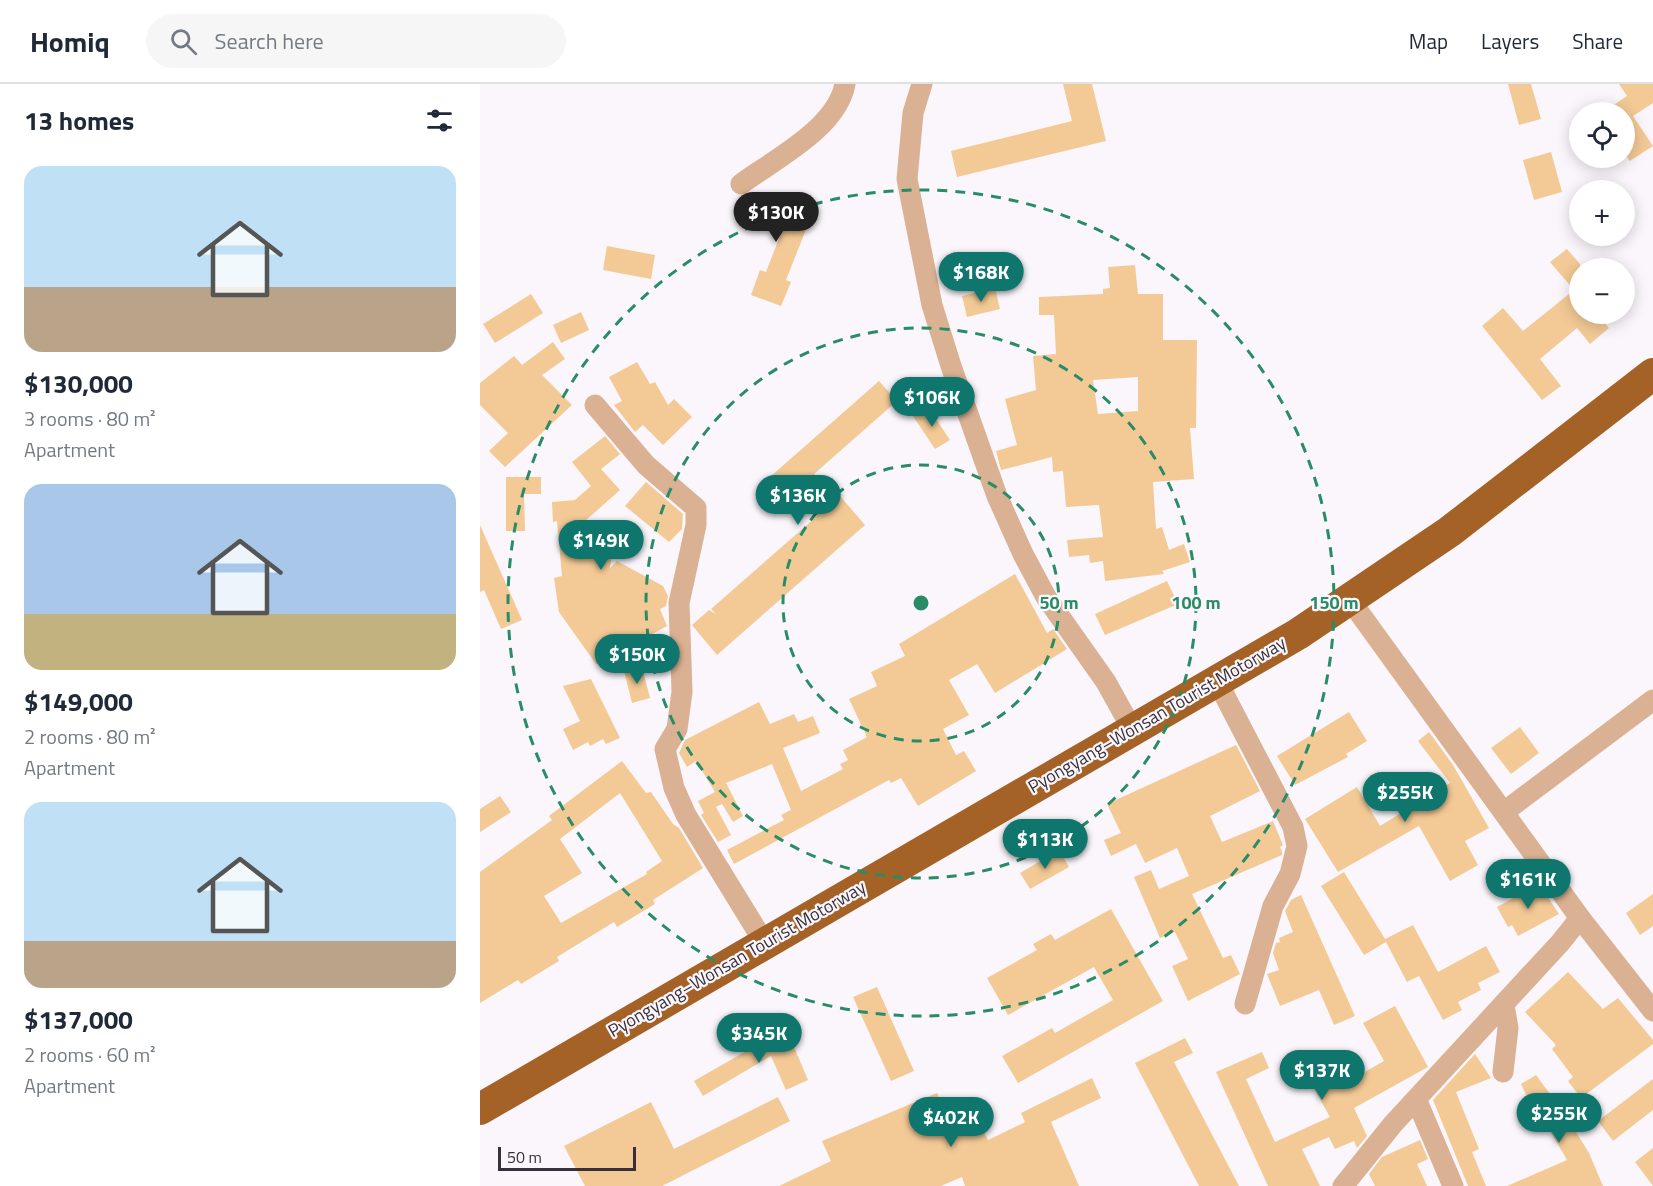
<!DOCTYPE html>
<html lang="en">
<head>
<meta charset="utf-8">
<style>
	:root { --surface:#fff; --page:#f6f6f7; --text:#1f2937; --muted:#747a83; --line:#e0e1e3; --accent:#0f766e }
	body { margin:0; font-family:"Titillium Web",sans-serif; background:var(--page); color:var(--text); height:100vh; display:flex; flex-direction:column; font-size:22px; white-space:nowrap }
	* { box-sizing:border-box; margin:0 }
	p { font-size:20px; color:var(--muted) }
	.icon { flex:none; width:33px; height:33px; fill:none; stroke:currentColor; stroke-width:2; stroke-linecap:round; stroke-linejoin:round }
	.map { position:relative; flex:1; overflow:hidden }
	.side { display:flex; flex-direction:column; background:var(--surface); width:480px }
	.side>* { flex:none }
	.buttons { position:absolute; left:1089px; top:18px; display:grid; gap:12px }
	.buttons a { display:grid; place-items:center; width:66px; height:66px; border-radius:50%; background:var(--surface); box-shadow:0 3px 15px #0003; font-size:30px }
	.scale { position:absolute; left:18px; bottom:15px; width:138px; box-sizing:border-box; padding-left:6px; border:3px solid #37303a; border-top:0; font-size:16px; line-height:21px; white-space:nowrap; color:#37303a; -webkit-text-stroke:4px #faf6fb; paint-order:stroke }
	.price { position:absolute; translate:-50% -51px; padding:0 14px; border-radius:21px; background:var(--accent); color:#fff; font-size:20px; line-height:39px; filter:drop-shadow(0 2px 3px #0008) }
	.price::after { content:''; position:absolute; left:50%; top:36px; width:18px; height:14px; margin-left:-9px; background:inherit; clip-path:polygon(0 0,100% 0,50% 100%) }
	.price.active { background:#222; color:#fff }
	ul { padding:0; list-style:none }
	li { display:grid; align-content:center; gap:12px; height:318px; padding:0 24px }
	li span { display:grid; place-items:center; height:186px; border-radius:18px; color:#555 }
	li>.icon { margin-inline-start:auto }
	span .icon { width:108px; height:108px; fill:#fffc; stroke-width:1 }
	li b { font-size:26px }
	h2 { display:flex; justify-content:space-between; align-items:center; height:72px; padding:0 24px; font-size:26px }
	header { display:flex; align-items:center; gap:36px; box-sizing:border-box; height:84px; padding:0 30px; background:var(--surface); border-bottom:2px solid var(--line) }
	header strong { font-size:28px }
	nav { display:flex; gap:33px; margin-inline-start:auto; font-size:21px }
	.search { width:420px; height:54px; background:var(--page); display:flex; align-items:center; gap:15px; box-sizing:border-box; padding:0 21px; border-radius:33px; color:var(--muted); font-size:22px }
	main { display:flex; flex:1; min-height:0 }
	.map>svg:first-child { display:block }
	.building { fill:#f3ca96; fill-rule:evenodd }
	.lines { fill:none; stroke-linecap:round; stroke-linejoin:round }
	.minor { stroke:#dab192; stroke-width:21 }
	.highway { stroke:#a56226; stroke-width:32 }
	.ring { fill:none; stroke:#288c67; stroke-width:3; stroke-dasharray:10 8 }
	.labels { text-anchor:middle; stroke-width:4.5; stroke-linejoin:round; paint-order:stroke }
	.street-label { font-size:18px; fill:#37303a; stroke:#faf6fb }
	.centre { fill:#288c67; stroke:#faf6fb; stroke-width:3 }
	.ring-label { font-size:18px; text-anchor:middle; font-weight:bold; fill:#288c67; stroke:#faf6fb; stroke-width:4.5; stroke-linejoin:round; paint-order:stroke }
</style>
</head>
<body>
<header>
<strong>Homiq</strong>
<div class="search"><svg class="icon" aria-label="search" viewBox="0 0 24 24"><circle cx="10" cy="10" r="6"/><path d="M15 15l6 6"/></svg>Search here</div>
<nav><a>Map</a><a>Layers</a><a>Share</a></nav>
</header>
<main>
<section class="side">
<h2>13 homes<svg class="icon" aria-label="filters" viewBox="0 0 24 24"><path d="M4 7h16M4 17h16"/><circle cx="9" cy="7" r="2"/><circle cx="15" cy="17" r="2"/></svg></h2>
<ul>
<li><span style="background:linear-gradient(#bfe0f5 65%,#b9a48a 0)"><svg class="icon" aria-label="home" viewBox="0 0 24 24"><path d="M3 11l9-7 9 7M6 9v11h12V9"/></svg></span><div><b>$130,000</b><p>3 rooms · 80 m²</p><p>Apartment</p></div></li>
<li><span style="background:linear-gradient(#a9c7e8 70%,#c2b280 0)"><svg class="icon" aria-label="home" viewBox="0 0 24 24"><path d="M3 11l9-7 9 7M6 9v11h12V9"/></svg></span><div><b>$149,000</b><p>2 rooms · 80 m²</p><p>Apartment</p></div></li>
<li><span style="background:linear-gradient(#bfe0f5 75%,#b9a48a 0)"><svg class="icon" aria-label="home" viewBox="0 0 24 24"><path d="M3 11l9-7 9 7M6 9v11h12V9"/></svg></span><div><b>$137,000</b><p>2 rooms · 60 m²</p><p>Apartment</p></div></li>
</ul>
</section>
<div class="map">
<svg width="1173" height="1102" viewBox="0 0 1173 1102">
	<rect width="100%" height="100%" fill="#faf6fb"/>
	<g class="building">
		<polygon points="583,0 612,0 626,57 477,93 471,67 592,37"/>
		<polygon points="1028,0 1051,0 1061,35 1039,41"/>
		<polygon points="1139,0 1173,0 1173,19 1153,32 1173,62 1150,77 1144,69 1144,28 1123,28 1147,12"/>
		<polygon points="1071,68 1082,108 1054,116 1043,76"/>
		<polygon points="267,111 333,128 306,196 311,198 301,222 271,211 280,186 286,188 303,144 256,132 261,113"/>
		<polygon points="127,162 175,171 171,195 123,186"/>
		<polygon points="1087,165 1100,180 1100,230 1117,230 1129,244 1110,260 1097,244 1060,275 1081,302 1062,316 1002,242 1023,224 1043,247 1094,206 1070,178"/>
		<path d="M655 181 658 210H683V256H717L716 344H710L714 395 673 398 676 445 682 443 689 466 704 460 710 478 682 487 684 490 625 497 623 477 610 479 609 471 589 473 587 456 623 453 619 421 586 423 583 387 573 388 572 373 521 386 516 367 537 361 525 315 556 306 553 272 576 270 574 231H559V213L623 210V205L630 204 628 183ZM658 293V327L618 330 613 296Z"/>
		<polygon points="515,204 520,225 487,233 482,212"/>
		<polygon points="51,210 63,229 15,259 3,240"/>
		<polygon points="101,228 109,246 81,259 73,241"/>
		<polygon points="73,258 85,275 62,291 92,321 25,383 9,367 28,349 0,321 0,299 34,272 42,281"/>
		<polygon points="157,278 170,300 175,298 188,321 194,315 212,333 183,361 163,341 155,348 134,321 142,317 129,293"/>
		<polygon points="399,297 417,317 334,390 356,415 360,412 385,441 237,571 212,541 229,526 236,530 231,525 337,432 315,407 300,420 282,400"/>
		<polygon points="448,323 470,356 455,365 433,332"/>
		<polygon points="125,352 140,370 121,385 140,406 96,445 135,452 130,484 137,477 183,502 188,512 186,522 180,525 187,542 116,580 79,528 74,494 82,492 77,437 73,438 72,418 95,416 111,402 92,378"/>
		<polygon points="26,393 61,393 61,410 44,410 45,447 26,447"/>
		<polygon points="166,398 203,430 202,445 189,458 145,422"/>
		<polygon points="0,441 42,536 21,545 4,506 0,508"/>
		<polygon points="535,490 567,549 573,545 587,565 515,609 497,580 469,596 489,631 463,645 476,671 484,667 496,687 438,722 421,694 411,699 409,696 254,780 247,766 304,736 301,731 311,726 292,680 246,699 263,732 253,738 242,720 236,723 251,751 238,758 221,731 224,729 218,717 235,708 216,677 207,683 199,669 205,656 279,618 290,640 314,630 318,638 333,632 340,649 303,664 321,707 363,685 360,680 368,676 363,666 387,653 369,615 397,602 391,588 425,572 419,560"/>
		<polygon points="687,497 698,520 625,551 615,530"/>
		<polygon points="162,583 170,614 152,619 144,587"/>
		<polygon points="111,595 140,654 126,660 123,655 110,662 108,658 93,666 83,645 100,637 83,602"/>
		<polygon points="869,628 887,657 866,670 868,673 815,701 797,672"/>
		<polygon points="1040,643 1059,669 1031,690 1011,664"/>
		<polygon points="949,648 973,681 1009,744 985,757 998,781 970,797 939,742 858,788 825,735 877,703 900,742 970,699 938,657"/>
		<polygon points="756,661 780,707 730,732 742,758 793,737 803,761 800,763 802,768 802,771 712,810 743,874 751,871 760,890 708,917 692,882 708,875 695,848 680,854 654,793 671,786 679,805 709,792 697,764 665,779 656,760 631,772 624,756 641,749 627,720"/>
		<path d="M142 677 166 709 171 708 193 740 199 744 223 784 173 816 175 820 137 843 134 838 77 873 79 877 41 900 38 896 0 919V788L72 736 69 732ZM140 709 182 777 166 788 167 790 81 839 64 812 102 789 80 755Z"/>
		<polygon points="20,712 31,728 0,748 0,725"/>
		<polygon points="579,766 589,783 550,805 540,789"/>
		<polygon points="864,788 905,855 933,841 958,888 1006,862 1020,888 998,899 1001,906 978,918 982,926 963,936 939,892 927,898 906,858 884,871 841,802"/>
		<polygon points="1059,800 1079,830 1038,852 1032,841 1028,843 1017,823"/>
		<polygon points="1173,810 1173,842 1160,851 1146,829"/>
		<polygon points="821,811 875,932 854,941 839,906 800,922 787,890 799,886 793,869 796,859 800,858 799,854 813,848 805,827 811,816"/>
		<polygon points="631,825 683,917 538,999 522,972 572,944 575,949 633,916 614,883 528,931 507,894 557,866 553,860 571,850 575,856"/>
		<polygon points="1088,888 1123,925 1138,914 1173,956 1173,960 1101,1014 1088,997 1093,993 1072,965 1076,961 1045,928"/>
		<polygon points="397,903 434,987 411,997 373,913"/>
		<polygon points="915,922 948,983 874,1024 887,1052 877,1064 874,1057 855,1065 849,1053 822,1065 840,1102 788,1102 736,988 782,968 789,984 766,995 795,1058 850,1033 822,983 850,968 867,998 904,977 883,939"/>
		<polygon points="306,944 328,996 306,1006 291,972 223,1012 214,997"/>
		<polygon points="705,954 713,969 694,978 759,1102 719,1102 655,979"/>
		<polygon points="995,970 1011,994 976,1008 999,1065 992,1068 1006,1102 988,1102 953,1016"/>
		<polygon points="1056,991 1070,1010 1072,1009 1109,1069 1123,1102 1027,1102 1087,1076 1063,1035 1059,1037 1041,1000"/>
		<polygon points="612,994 621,1014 571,1038 599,1102 485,1102 482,1093 461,1102 299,1102 351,1077 342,1057 457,1009 465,1028 486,1016 508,1056 545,1038 541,1029"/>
		<polygon points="1173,995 1173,1026 1133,1057 1118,1037"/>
		<polygon points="298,1013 310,1037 182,1102 105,1102 84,1062 171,1018 194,1065"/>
		<polygon points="940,1056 948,1075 937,1080 947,1102 895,1102 889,1090 902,1073"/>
		<polygon points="1173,1064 1173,1102 1155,1078"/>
	</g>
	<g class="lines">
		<g class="minor">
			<polyline points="442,0 433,29 427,95 452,221 471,282 517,412 543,470 566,513 626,598 652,645"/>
			<path d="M261 100C295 75 357 44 365 0"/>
			<polyline points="115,321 166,381 216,424 216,441 199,519 202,608 197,645 185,665 194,704 206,731 284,858"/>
			<polyline points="870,516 1100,834 1173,927"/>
			<polyline points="737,597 813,743 817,762 810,790 793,822 765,920"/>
			<polyline points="1024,728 1173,616"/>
			<polyline points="1023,988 1028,944 1024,921"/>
			<polyline points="937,1017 973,1102"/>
			<polyline points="863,1102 913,1040 1080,859 1100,834"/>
		</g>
		<polyline class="highway" points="0,1025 818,550 969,448 1173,290"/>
	</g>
	<g class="ring">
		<circle cx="441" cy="519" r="138"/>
		<circle cx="441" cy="519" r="275"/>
		<circle cx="441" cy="519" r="413"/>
	</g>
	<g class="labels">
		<g class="street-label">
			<text transform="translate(677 631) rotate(-30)" y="6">Pyongyang–Wonsan Tourist Motorway</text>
			<text transform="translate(257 875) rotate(-30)" y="6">Pyongyang–Wonsan Tourist Motorway</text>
		</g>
	</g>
	<circle cx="441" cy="519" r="9" class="centre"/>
	<g class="ring-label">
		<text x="579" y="525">50 m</text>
		<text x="716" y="525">100 m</text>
		<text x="854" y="525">150 m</text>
	</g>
</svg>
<div class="buttons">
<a><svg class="icon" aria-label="locate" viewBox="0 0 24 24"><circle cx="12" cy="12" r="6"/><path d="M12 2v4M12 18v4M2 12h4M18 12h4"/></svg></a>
<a>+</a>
<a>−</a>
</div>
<div class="scale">50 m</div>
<b class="price active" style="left:296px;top:159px">$130K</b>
<b class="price" style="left:501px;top:219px">$168K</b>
<b class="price" style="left:452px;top:344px">$106K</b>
<b class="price" style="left:318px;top:442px">$136K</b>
<b class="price" style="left:121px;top:487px">$149K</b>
<b class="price" style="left:157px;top:601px">$150K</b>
<b class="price" style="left:925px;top:739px">$255K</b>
<b class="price" style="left:565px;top:786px">$113K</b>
<b class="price" style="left:1048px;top:826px">$161K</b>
<b class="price" style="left:279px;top:980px">$345K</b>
<b class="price" style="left:842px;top:1017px">$137K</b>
<b class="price" style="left:1079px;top:1060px">$255K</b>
<b class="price" style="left:471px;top:1064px">$402K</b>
</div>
</main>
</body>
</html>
